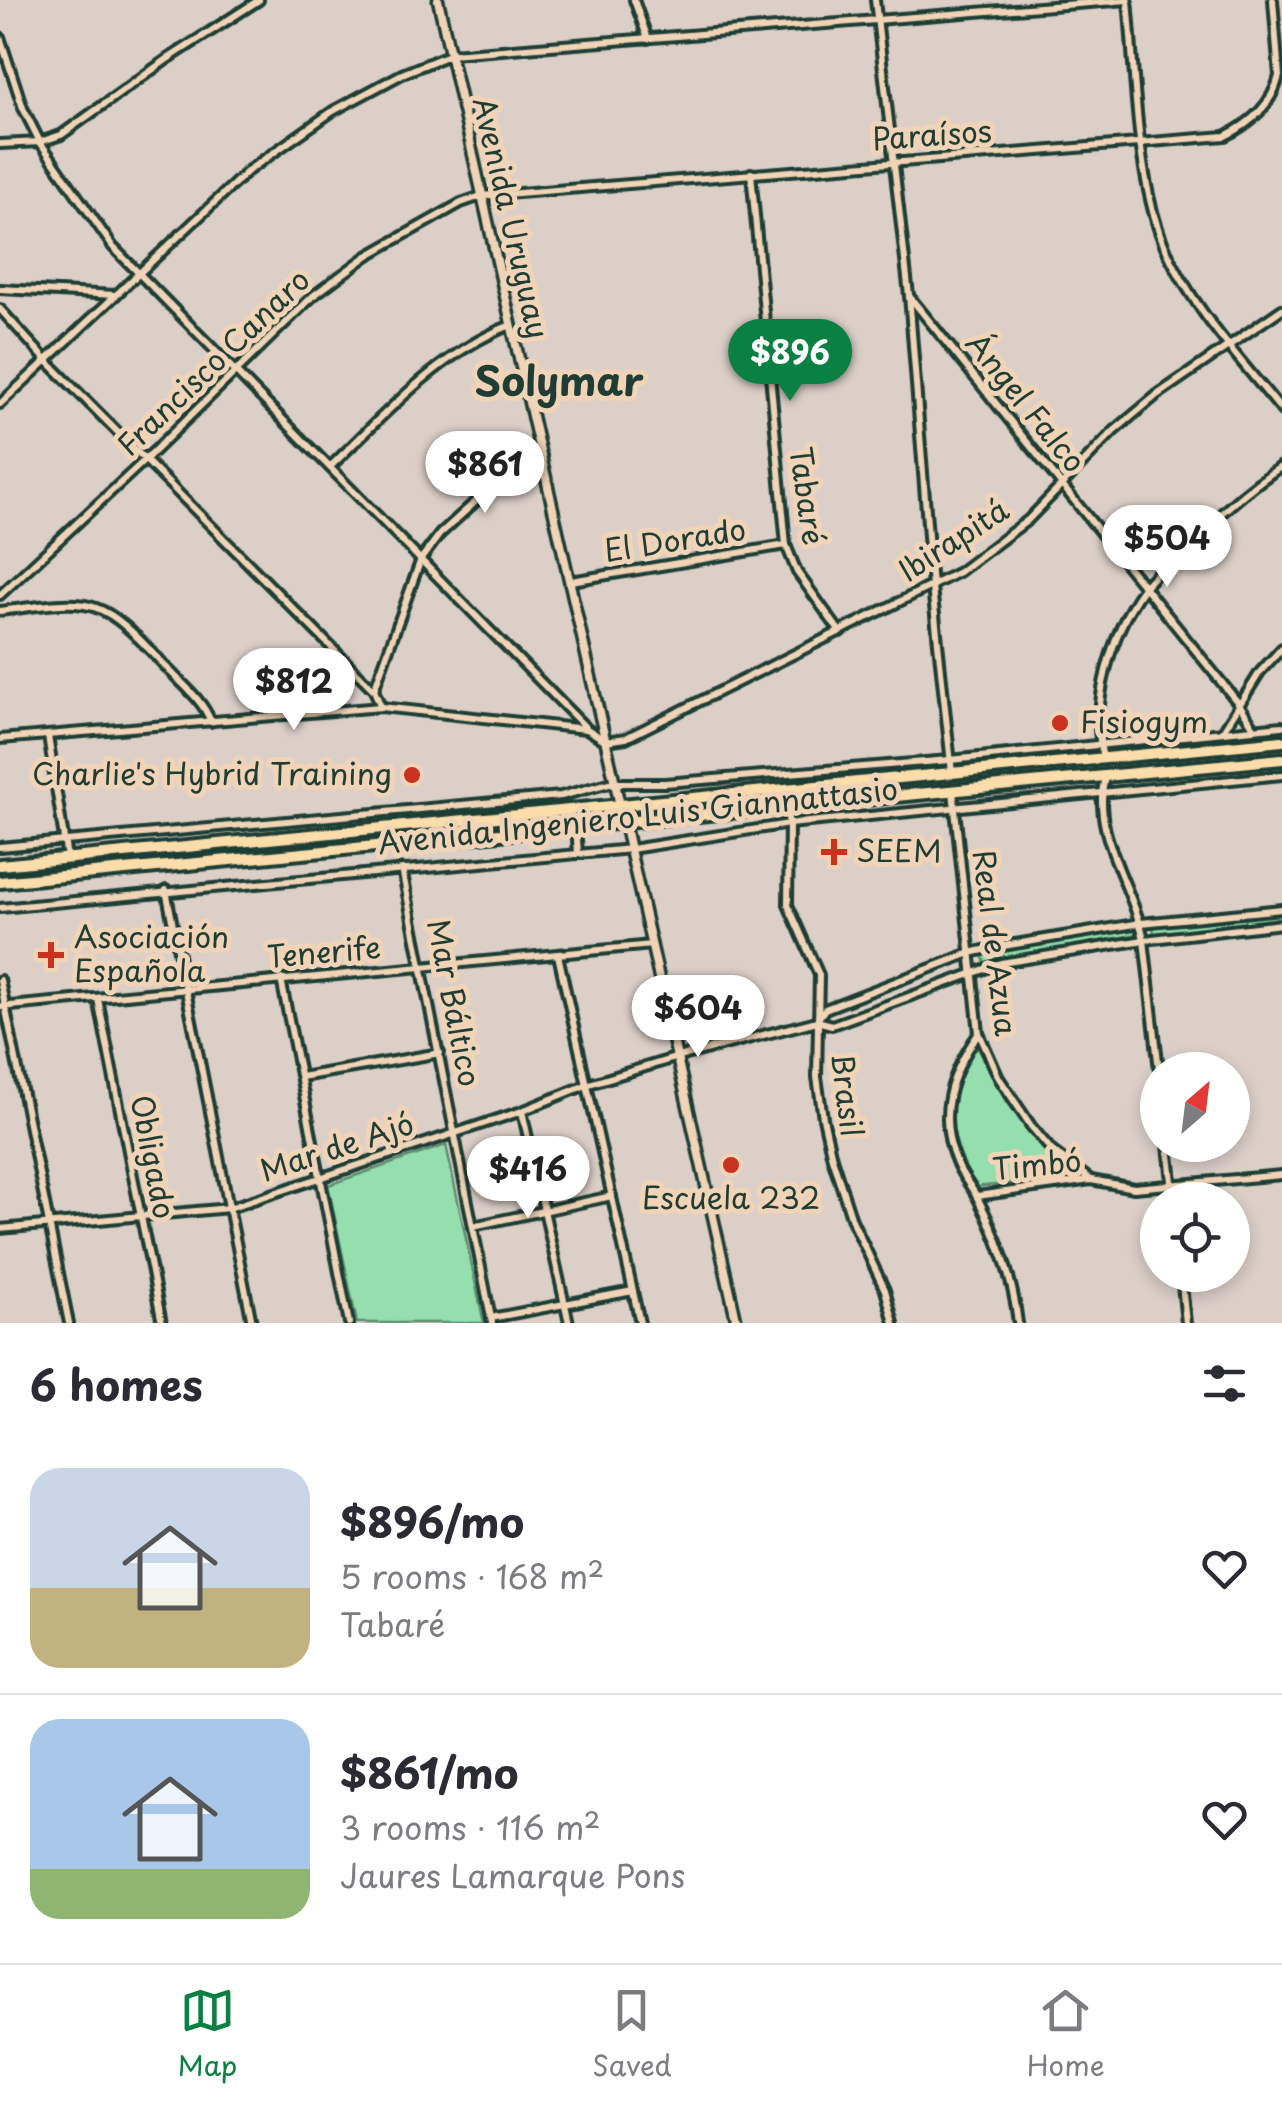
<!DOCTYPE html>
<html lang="en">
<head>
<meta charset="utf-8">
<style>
	:root { --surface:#fff; --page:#f7f7f7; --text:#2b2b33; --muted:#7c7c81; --line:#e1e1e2; --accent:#0b8043 }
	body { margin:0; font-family:"Playpen Sans",sans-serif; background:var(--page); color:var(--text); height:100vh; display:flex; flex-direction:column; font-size:38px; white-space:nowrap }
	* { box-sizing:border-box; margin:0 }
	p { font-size:32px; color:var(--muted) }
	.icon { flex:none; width:55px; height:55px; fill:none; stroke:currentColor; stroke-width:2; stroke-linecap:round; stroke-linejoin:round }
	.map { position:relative; height:1323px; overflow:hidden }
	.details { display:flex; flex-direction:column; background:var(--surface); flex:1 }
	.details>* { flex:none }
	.needle { width:65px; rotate:28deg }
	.fabs { position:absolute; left:1140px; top:1052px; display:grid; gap:20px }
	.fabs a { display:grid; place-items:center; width:110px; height:110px; border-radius:50%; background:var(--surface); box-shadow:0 5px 15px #0003; font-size:50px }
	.price { position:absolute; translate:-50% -85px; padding:0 22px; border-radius:35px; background:#fff; color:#222; font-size:32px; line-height:65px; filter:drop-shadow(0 2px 5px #0008) }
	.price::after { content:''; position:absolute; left:50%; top:60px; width:30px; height:22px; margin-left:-15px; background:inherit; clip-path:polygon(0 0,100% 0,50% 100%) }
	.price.active { background:var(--accent); color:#fff }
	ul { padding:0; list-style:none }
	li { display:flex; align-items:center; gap:30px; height:250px; padding:0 30px }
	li+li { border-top:2px solid var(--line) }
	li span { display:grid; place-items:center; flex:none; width:280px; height:200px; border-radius:30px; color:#555 }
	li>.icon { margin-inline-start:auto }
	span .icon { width:120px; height:120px; fill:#fffc; stroke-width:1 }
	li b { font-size:42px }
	h2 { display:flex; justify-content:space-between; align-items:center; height:120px; padding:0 30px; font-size:42px }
	.tabs { display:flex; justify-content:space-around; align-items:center; height:140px; border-top:2px solid var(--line); background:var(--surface); font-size:28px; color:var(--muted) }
	.tabs a { display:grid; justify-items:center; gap:5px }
	.tabs .active { color:var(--accent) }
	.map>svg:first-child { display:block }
	.green { fill:#95deae; stroke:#5a8e71; stroke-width:2.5 }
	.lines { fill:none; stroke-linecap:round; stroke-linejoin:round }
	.minor-casing { stroke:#1f3d34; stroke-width:14 }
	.tertiary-casing { stroke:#1f3d34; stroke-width:15 }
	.primary-casing { stroke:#1f3d34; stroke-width:18 }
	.minor { stroke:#f1d4b7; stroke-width:6 }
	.tertiary { stroke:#f1d4b7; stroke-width:8 }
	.primary { stroke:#fbddab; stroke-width:10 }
	.poi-dot { fill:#c8321e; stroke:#f1d4b7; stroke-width:4 }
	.labels { text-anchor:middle; stroke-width:10; stroke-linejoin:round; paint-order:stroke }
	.street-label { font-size:30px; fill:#1f3d34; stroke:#f1d4b7 }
	.poi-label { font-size:30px; fill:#1f3d34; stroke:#f1d4b7; text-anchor:start }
	.district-label { font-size:40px; font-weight:bold; fill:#1f3d34; stroke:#f1d4b7 }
</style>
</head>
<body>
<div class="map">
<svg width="1282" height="1323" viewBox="0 0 1282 1323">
	<rect width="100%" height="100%" fill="#dbcfc8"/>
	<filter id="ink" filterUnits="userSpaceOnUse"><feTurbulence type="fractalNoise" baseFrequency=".01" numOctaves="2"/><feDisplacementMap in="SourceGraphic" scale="20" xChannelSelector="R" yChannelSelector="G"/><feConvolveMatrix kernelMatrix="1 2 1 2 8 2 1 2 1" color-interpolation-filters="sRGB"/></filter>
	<g filter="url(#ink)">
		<g class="green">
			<polygon points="607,811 607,816 0,877 0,870"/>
			<polygon points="1282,913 1282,920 1155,935 1152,925"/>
			<polygon points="1137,927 1138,934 985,962 982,955"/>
			<path d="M972 1048 979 1049C1000 1095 1031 1144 1073 1174L1069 1178 974 1187C949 1134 941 1102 972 1048Z"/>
			<polygon points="446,1145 484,1323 357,1323 328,1185"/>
		</g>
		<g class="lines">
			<g class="minor-casing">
				<g id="minor">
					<polyline points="634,0 648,39"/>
					<polyline points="875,0 909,295 932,587 952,773"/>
					<path d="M1128 0C1135 73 1136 175 1163 242 1189 305 1240 359 1282 411"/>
					<polyline points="0,37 23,108 40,142 113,247 587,729 606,741 626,738 959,572 1028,520 1114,431 1157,395 1282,309"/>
					<polyline points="0,144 40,142 61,135 166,60 259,0"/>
					<polyline points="751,173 786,545 797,572 840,632"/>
					<polyline points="0,289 116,295"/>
					<polyline points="909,296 1239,704 1255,729"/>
					<polyline points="0,309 48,362 374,690 381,707"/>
					<polyline points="0,404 249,170 333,111 402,74 451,54 1127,0"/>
					<path d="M330 467C385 414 439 353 511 325"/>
					<polyline points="571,581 786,545"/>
					<path d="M0 595 146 459 313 296 367 256 461 203 481 196 1225 136C1252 123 1272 105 1279 76L1273 0"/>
					<path d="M0 611C96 598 99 595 166 667 182 684 203 700 211 722"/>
					<polyline points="374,690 421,559 440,534 507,473 528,459 542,456"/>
					<polyline points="1223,731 1260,672 1282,648"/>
					<polyline points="48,736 67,858"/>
					<polyline points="0,739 381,707 586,729"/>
					<path d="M1103 758C1090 704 1111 633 1143 589 1151 577 1165 567 1176 556 1209 525 1243 491 1282 466"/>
					<path d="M1105 777C1090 833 1134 887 1144 940L1159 1070"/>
					<polyline points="953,791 979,1033 999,1078 1031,1126 1052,1151 1091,1180"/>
					<polyline points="786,807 789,824 788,905 819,975 817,1077 823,1118 832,1158 852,1220 885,1290 894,1323"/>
					<polyline points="576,828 578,852"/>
					<polyline points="0,847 561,796 609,783 665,783 950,760 1282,726"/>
					<polyline points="402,869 492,1323"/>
					<polyline points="166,890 252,1323"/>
					<polyline points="0,908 631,849 789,824 1282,775"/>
					<polyline points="558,955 640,1323"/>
					<polyline points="281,979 349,1323"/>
					<polyline points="0,980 69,1323"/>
					<polyline points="98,999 162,1323"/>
					<polyline points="0,1007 652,945"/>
					<polyline points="817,1020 825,1009 970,953 997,947 1141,923 1282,909"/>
					<path d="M979 1033C950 1074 936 1116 957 1164 962 1176 971 1186 977 1197 998 1237 1013 1279 1018 1323"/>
					<polyline points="301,1077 440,1053"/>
					<polyline points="522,1111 569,1323"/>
					<polyline points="1168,1145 1174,1200"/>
					<polyline points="977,1196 1091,1180 1134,1188 1282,1175"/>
					<polyline points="473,1226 612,1196"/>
					<polyline points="0,1229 229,1208 522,1111 586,1085 678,1057 817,1021 832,1025 1001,963 1144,940 1282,924"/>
					<polyline points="1181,1275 1186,1323"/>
					<polyline points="491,1318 633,1291"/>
				</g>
			</g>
			<g class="tertiary-casing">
				<polyline id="tertiary" points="438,0 737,1323"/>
			</g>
			<g class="primary-casing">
				<g id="primary">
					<polyline points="0,865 1282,741"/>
					<polyline points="0,882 1282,759"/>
				</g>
			</g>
			<use href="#minor" class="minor"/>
			<use href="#tertiary" class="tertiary"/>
			<use href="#primary" class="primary"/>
		</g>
	</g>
	<g class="poi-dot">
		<circle cx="1060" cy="723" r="10"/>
		<circle cx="412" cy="775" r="10"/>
		<path d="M829 837h10v10h10v10h-10v10h-10v-10h-10v-10h10z"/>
		<path d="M46 940h10v10h10v10h-10v10h-10v-10h-10v-10h10z"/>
		<circle cx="731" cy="1165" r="10"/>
	</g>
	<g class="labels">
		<g class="street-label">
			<text transform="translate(932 136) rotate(-4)" y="10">Paraísos</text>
			<text transform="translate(510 218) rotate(77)" y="10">Avenida Uruguay</text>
			<text transform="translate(214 363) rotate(-44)" y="10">Francisco Canaro</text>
			<text transform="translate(1025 403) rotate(51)" y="10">Ángel Falco</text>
			<text transform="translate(806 496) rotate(82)" y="10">Tabaré</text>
			<text transform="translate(675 541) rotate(-9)" y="10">El Dorado</text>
			<text transform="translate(954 541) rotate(-33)" y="10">Ibirapitá</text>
			<text transform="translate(638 817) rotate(-6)" y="10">Avenida Ingeniero Luis Giannattasio</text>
			<text transform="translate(994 943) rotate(83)" y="10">Real de Azua</text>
			<text transform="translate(324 953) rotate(-5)" y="10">Tenerife</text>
			<text transform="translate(453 1003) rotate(79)" y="10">Mar Báltico</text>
			<text transform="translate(846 1095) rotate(83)" y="10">Brasil</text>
			<text transform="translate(337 1148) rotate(-18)" y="10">Mar de Ajó</text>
			<text transform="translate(152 1157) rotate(79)" y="10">Obligado</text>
			<text transform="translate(1037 1166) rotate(-6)" y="10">Timbó</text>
		</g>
		<g class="poi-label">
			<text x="1080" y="733">Fisiogym</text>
			<text x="392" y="785" text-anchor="end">Charlie's Hybrid Training</text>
			<text x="856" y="862">SEEM</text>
			<text x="74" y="948">Asociación<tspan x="74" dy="34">Española</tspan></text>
			<text x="731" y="1209" text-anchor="middle">Escuela 232</text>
		</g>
		<g class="district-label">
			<text x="559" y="396">Solymar</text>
		</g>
	</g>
</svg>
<div class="fabs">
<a><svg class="needle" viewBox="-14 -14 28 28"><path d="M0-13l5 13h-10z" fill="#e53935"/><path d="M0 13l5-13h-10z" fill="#7c7c81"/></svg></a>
<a><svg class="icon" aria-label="locate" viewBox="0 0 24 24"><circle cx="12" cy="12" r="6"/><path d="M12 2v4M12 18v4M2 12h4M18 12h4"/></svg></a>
</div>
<b class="price active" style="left:790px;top:404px">$896</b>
<b class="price" style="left:485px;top:516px">$861</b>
<b class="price" style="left:1167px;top:590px">$504</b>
<b class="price" style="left:294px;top:733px">$812</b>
<b class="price" style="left:698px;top:1060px">$604</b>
<b class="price" style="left:528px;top:1221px">$416</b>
</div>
<section class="details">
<h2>6 homes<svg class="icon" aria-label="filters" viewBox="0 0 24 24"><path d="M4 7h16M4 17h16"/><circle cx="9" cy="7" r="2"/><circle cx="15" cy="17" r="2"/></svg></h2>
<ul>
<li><span style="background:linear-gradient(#c9d6e8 60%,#c2b280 0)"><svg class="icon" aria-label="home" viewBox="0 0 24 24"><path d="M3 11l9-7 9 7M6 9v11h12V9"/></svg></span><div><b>$896/mo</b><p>5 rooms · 168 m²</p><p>Tabaré</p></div><svg class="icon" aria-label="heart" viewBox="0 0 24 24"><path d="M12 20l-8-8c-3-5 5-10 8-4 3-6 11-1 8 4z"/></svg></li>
<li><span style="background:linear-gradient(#a9c7e8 75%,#8fb573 0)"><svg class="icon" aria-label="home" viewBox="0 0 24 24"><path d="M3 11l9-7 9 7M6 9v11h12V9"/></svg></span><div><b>$861/mo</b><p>3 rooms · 116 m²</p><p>Jaures Lamarque Pons</p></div><svg class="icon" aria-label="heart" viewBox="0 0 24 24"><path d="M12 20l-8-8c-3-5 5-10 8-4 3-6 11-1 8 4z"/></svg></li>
</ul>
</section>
<nav class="tabs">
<a class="active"><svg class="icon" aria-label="map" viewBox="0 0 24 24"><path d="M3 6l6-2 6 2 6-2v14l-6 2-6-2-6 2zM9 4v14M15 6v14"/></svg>Map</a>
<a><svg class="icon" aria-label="saved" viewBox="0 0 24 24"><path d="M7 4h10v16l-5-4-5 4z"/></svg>Saved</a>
<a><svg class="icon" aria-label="home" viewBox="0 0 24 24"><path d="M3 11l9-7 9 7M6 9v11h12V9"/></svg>Home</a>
</nav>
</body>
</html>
